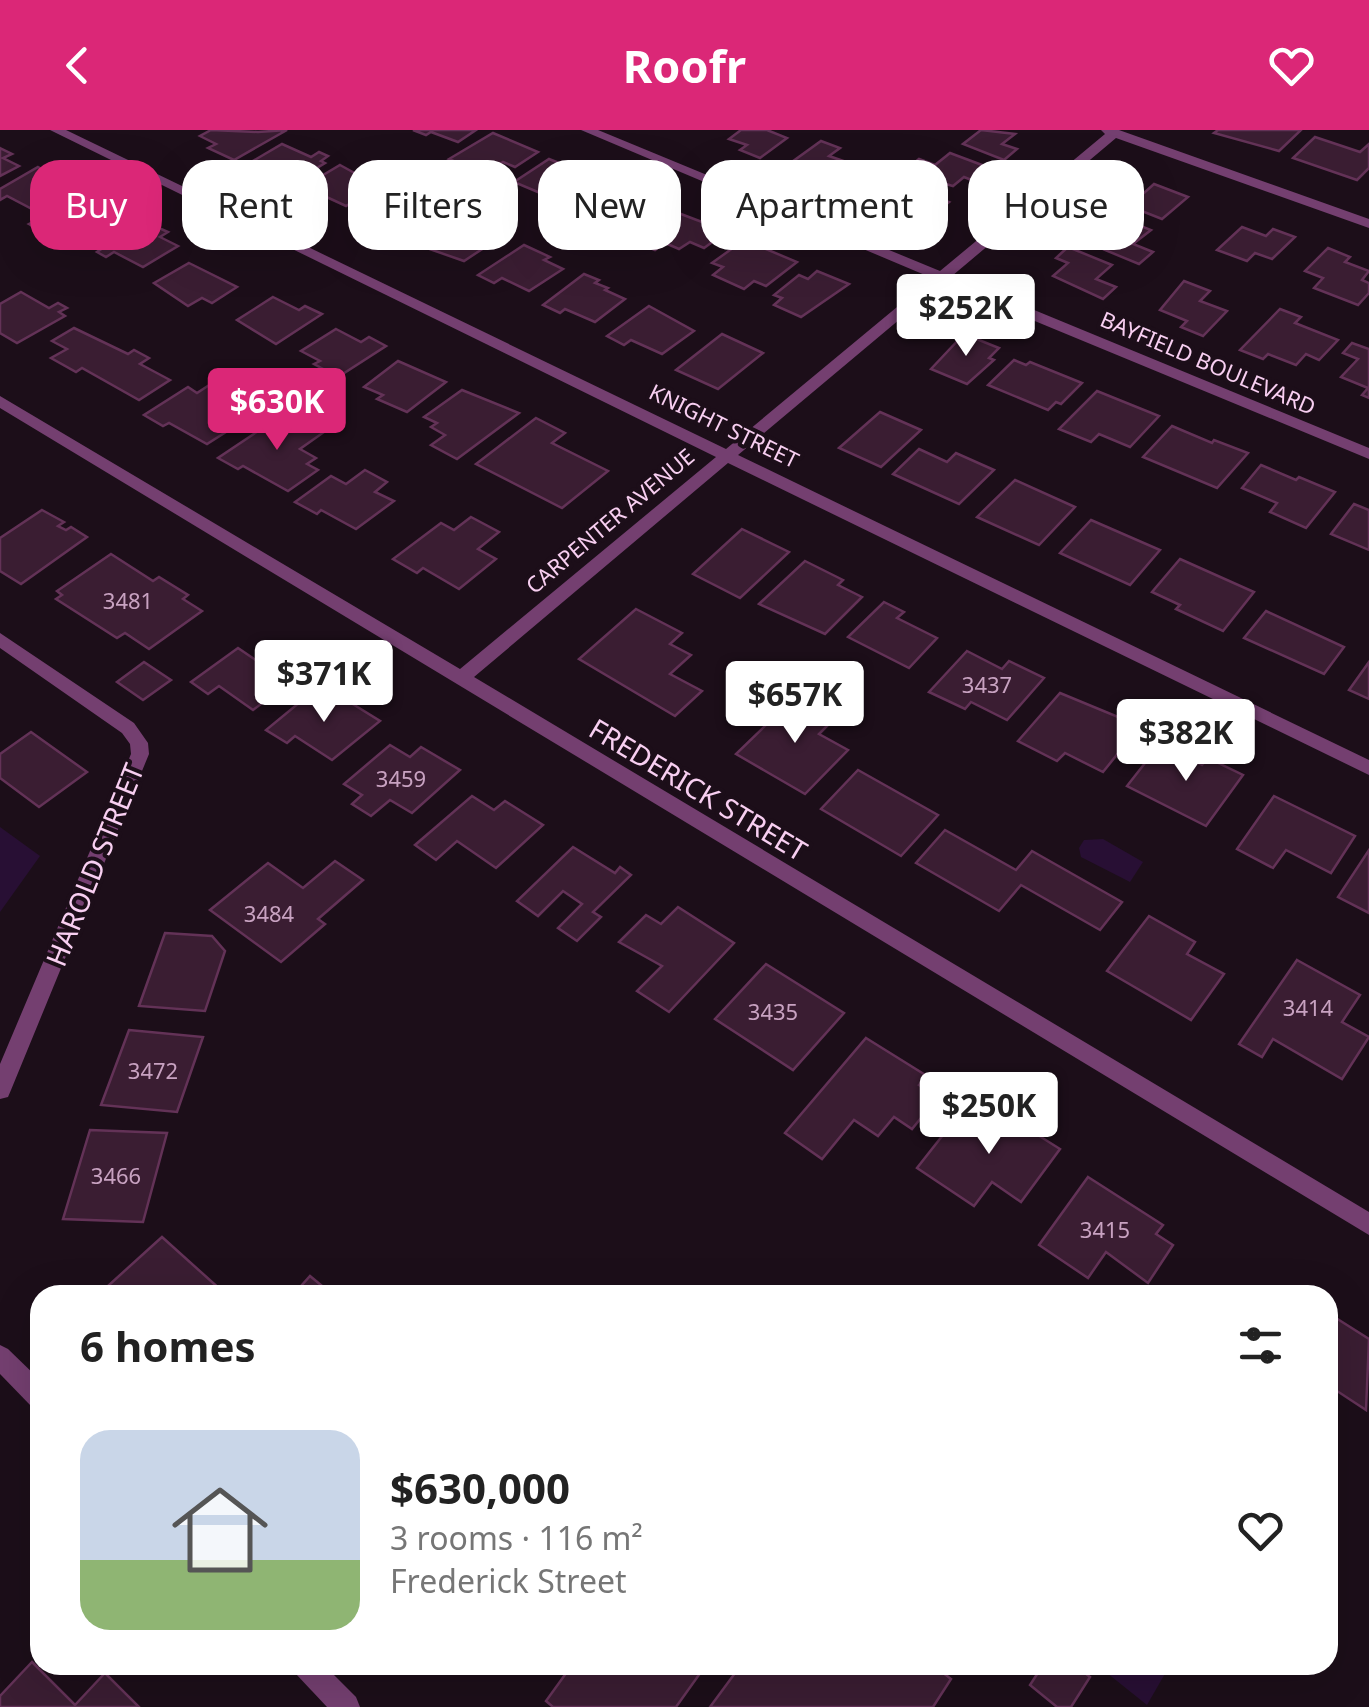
<!DOCTYPE html>
<html lang="en">
<head>
<meta charset="utf-8">
<style>
	:root { --surface:#fff; --page:#f2f2f2; --text:#222; --muted:#767676; --accent:#db2777 }
	body { margin:0; font-family:"Noto Sans",sans-serif; background:var(--page); color:var(--text); height:100vh; display:flex; flex-direction:column; font-size:38px; white-space:nowrap }
	* { box-sizing:border-box; margin:0 }
	p { font-size:32px; color:var(--muted) }
	.icon { flex:none; width:55px; height:55px; fill:none; stroke:currentColor; stroke-width:2; stroke-linecap:round; stroke-linejoin:round }
	.map { position:relative; flex:1; overflow:hidden }
	.side { position:absolute; left:30px; top:1155px; width:1308px; height:390px; display:flex; flex-direction:column; background:var(--surface); border-radius:30px; box-shadow:0 10px 40px #0002 }
	.side>* { flex:none }
	.top-card { position:absolute; left:30px; top:30px; width:1310px; height:90px; display:flex; gap:20px }
	.price { position:absolute; translate:-50% -85px; padding:0 22px; border-radius:10px; background:#fff; color:#222; font-size:32px; line-height:65px; filter:drop-shadow(0 2px 5px #0008) }
	.price::after { content:''; position:absolute; left:50%; top:60px; width:30px; height:22px; margin-left:-15px; background:inherit; clip-path:polygon(0 0,100% 0,50% 100%) }
	.price.on { background:var(--accent); color:#fff }
	ul { padding:0; list-style:none }
	li { display:flex; align-items:center; gap:30px; height:250px; padding:0 50px }
	li span { display:grid; place-items:center; flex:none; width:280px; height:200px; border-radius:30px; color:#555 }
	li>.icon { margin-inline-start:auto }
	span .icon { width:120px; height:120px; fill:#fffc; stroke-width:1 }
	li b { font-size:42px }
	h2 { display:flex; justify-content:space-between; align-items:center; height:120px; padding:0 50px; font-size:42px }
	.tag { padding:0 35px; border-radius:30px; background:var(--surface); box-shadow:0 10px 40px #0002; font-size:35px; line-height:90px }
	.tag.on { background:var(--accent); color:#fff }
	header { display:flex; justify-content:space-between; align-items:center; height:130px; padding:0 50px; background:var(--accent); color:#fff; font-size:45px; font-weight:700 }
	.map>svg:first-child { display:block }
	.water { fill:#280f34 }
	.building { fill:#3a1d32; stroke:#633257; stroke-width:2.5 }
	.lines { fill:none; stroke-linecap:round; stroke-linejoin:round }
	.street { fill:#743f70; fill-rule:evenodd }
	.labels { text-anchor:middle; stroke-width:8; stroke-linejoin:round; paint-order:stroke }
	.far-street-label { font-size:22px; fill:#f8cff1; stroke:#1c0e19 }
	.number-label { font-size:22px; fill:#c8a2c1 }
	.street-label { font-size:28px; fill:#f8cff1; stroke:#1c0e19 }
</style>
</head>
<body>
<header><svg class="icon" aria-label="back" viewBox="0 0 24 24"><path d="M15 5l-7 7 7 7"/></svg>Roofr<svg class="icon" aria-label="heart" viewBox="0 0 24 24"><path d="M12 20l-8-8c-3-5 5-10 8-4 3-6 11-1 8 4z"/></svg></header>
<div class="map">
<svg width="1369" height="1577" viewBox="0 0 1369 1577">
	<rect width="100%" height="100%" fill="#1c0e19"/>
	<g class="water">
		<polygon points="0,697 40,726 0,782"/>
		<polygon points="1103,709 1143,732 1130,752 1081,727 1079,718 1084,710"/>
		<polygon points="1104,1535 1170,1535 1147,1575 1102,1539"/>
	</g>
	<g class="building">
		<polygon points="211,0 258,2 287,0 234,30 208,18 216,14 200,6"/>
		<polygon points="413,0 476,0 458,12 431,2 426,5"/>
		<polygon points="741,0 767,0 787,8 760,28 740,20 747,15 729,9"/>
		<polygon points="981,0 1015,4 1002,14 1017,19 1004,30 963,14"/>
		<polygon points="1218,0 1301,0 1279,21 1214,3"/>
		<polygon points="493,3 538,22 515,37 503,32 493,38 480,32 469,38 449,29"/>
		<polygon points="1315,7 1360,22 1369,14 1369,38 1357,50 1293,28"/>
		<polygon points="821,11 840,18 829,26 852,34 833,48 810,40 804,44 785,37"/>
		<polygon points="282,14 311,27 319,22 328,26 321,31 325,33 287,56 263,45 272,40 253,31"/>
		<polygon points="0,18 12,24 3,28 19,36 0,46"/>
		<polygon points="950,23 990,38 974,51 964,47 953,56 903,42 919,29 935,35"/>
		<polygon points="549,29 597,48 575,63 566,59 552,68 514,52"/>
		<polygon points="340,35 378,56 346,76 320,64 314,67 298,60"/>
		<polygon points="38,37 61,49 54,53 70,61 34,80 7,66 0,70 0,59"/>
		<polygon points="886,51 905,58 908,56 949,72 937,81 925,77 911,88 862,69"/>
		<polygon points="610,54 660,74 621,102 596,88 603,83 581,74"/>
		<polygon points="1154,54 1188,67 1162,89 1119,72 1131,62 1144,63"/>
		<polygon points="399,61 438,83 406,104 379,91 372,95 356,88"/>
		<polygon points="81,67 103,78 111,73 134,84 73,118 29,94"/>
		<polygon points="673,81 702,92 726,102 704,118 690,112 679,119 665,113 655,120 631,110"/>
		<polygon points="1108,83 1151,100 1133,114 1153,122 1139,134 1105,120 1109,117 1091,109 1106,97 1096,93"/>
		<polygon points="456,88 496,110 464,131 415,114"/>
		<polygon points="143,91 168,102 160,107 178,116 143,137 114,122 106,127 97,122"/>
		<polygon points="1242,97 1266,106 1273,99 1295,107 1272,129 1255,123 1247,131 1217,120"/>
		<polygon points="744,110 797,132 766,156 754,151 744,159 713,145 723,137 712,133"/>
		<polygon points="524,115 550,127 544,130 563,139 529,161 502,148 494,153 478,145"/>
		<polygon points="1068,117 1112,135 1096,149 1116,157 1103,169 1053,146 1068,133 1056,128"/>
		<polygon points="1328,118 1350,127 1345,132 1369,141 1362,150 1369,153 1369,163 1358,175 1314,158 1323,148 1305,141"/>
		<polygon points="189,133 237,157 212,173 202,168 188,176 154,153"/>
		<polygon points="817,141 849,154 801,187 774,175 782,168 774,165 799,145 808,149"/>
		<polygon points="584,144 599,150 595,153 608,158 605,160 625,169 595,192 565,179 560,183 543,175"/>
		<polygon points="1184,151 1210,161 1200,171 1227,181 1203,206 1181,197 1187,191 1160,180"/>
		<polygon points="21,162 49,178 58,173 67,178 59,182 65,186 17,213 0,203 0,174"/>
		<polygon points="273,167 299,180 305,176 322,184 276,214 237,190"/>
		<polygon points="649,176 694,201 662,224 631,210 624,215 607,206"/>
		<polygon points="1280,179 1301,187 1295,193 1338,210 1319,230 1306,224 1296,235 1268,224 1263,229 1240,220"/>
		<polygon points="74,198 128,224 134,220 149,228 140,234 170,250 139,270 82,238 76,242 51,228 67,219 52,211"/>
		<polygon points="336,199 361,212 369,207 386,216 338,247 314,234 320,231 301,221"/>
		<polygon points="722,204 763,223 718,259 676,240"/>
		<polygon points="964,204 999,218 989,228 994,230 967,254 931,239"/>
		<polygon points="1352,213 1369,219 1369,268 1362,265 1368,258 1341,247 1358,229 1343,223"/>
		<polygon points="1014,230 1026,235 1030,232 1082,253 1061,274 1056,272 1048,280 988,255"/>
		<polygon points="398,231 446,252 407,282 377,269 383,265 364,257"/>
		<polygon points="214,252 255,274 222,296 229,300 207,314 169,293 163,296 144,285 188,257 197,263"/>
		<polygon points="462,260 519,283 457,329 431,315 445,305 431,297 437,293 424,287"/>
		<polygon points="1097,261 1159,286 1130,317 1099,304 1091,312 1059,299"/>
		<polygon points="880,282 921,300 881,337 839,318"/>
		<polygon points="295,287 324,302 300,319 316,328 307,334 318,340 288,361 243,336 238,339 218,328 276,289 285,294"/>
		<polygon points="536,288 565,303 552,313 608,341 562,378 476,334"/>
		<polygon points="1172,296 1212,313 1214,310 1248,323 1217,358 1143,327"/>
		<polygon points="919,319 947,332 956,323 994,340 959,374 893,344"/>
		<polygon points="1261,335 1296,350 1299,347 1335,362 1306,398 1270,382 1277,373 1242,358"/>
		<polygon points="365,340 387,352 375,362 394,371 356,399 321,380 317,384 295,372 331,346 346,354"/>
		<polygon points="1015,350 1075,377 1039,415 977,387"/>
		<polygon points="1354,374 1369,380 1369,420 1331,404"/>
		<polygon points="42,380 64,392 58,396 66,400 71,397 87,407 21,454 0,441 0,408"/>
		<polygon points="471,387 499,402 478,419 496,429 459,459 423,438 417,443 393,429 441,393 454,400"/>
		<polygon points="1091,390 1160,420 1130,455 1060,423"/>
		<polygon points="742,399 789,422 740,468 693,444"/>
		<polygon points="111,424 153,451 159,447 188,465 183,469 202,481 149,519 125,503 117,508 56,469 62,465 57,461"/>
		<polygon points="1180,429 1254,462 1223,501 1176,479 1180,475 1152,462"/>
		<polygon points="805,431 843,450 838,455 862,467 825,504 759,474"/>
		<polygon points="884,472 904,482 897,488 937,508 909,538 848,507"/>
		<polygon points="636,479 682,503 670,514 691,525 670,544 702,561 675,586 579,529"/>
		<polygon points="1266,481 1344,517 1324,544 1244,508"/>
		<polygon points="238,518 257,531 269,522 302,543 253,580 219,556 208,564 191,552"/>
		<polygon points="967,521 1002,539 1009,531 1044,548 1007,590 971,572 965,579 929,562"/>
		<polygon points="144,532 171,550 143,570 117,552"/>
		<polygon points="1369,532 1369,569 1349,560"/>
		<polygon points="311,563 333,576 343,568 380,591 332,630 295,606 287,613 266,600"/>
		<polygon points="1060,563 1140,596 1103,642 1065,623 1057,631 1018,611"/>
		<polygon points="796,566 835,588 819,604 848,620 805,664 736,624"/>
		<polygon points="31,602 87,642 39,677 0,648 0,624"/>
		<polygon points="1160,614 1202,635 1208,628 1243,645 1206,696 1127,656"/>
		<polygon points="390,615 410,627 421,617 460,640 412,683 390,670 371,686 352,674 362,665 344,654"/>
		<polygon points="858,640 938,685 901,726 821,679"/>
		<polygon points="472,666 494,680 505,671 543,695 496,738 457,711 436,730 415,715"/>
		<polygon points="1274,666 1355,706 1331,743 1286,720 1273,738 1237,719"/>
		<polygon points="945,700 1016,740 1032,721 1122,772 1100,800 1021,755 999,781 916,733"/>
		<polygon points="573,717 615,743 620,737 631,745 593,782 601,787 577,811 558,798 582,774 563,761 538,786 517,771"/>
		<polygon points="1369,720 1369,783 1338,767"/>
		<polygon points="335,731 363,750 318,789 325,794 281,832 210,780 268,733 303,758"/>
		<polygon points="678,777 734,813 669,882 637,861 662,836 619,812 646,785 661,794"/>
		<polygon points="1149,786 1195,812 1187,824 1224,844 1191,890 1107,841"/>
		<polygon points="165,803 212,806 225,821 205,881 139,876"/>
		<polygon points="1297,830 1360,865 1342,892 1369,907 1342,949 1273,909 1262,927 1239,914"/>
		<polygon points="766,834 844,883 793,940 715,889"/>
		<polygon points="129,900 203,907 177,982 101,975"/>
		<polygon points="866,908 927,946 919,955 938,967 912,999 894,987 878,1006 854,990 822,1029 785,1003"/>
		<polygon points="990,975 1060,1019 1021,1072 992,1052 974,1076 917,1038 958,986 974,996"/>
		<polygon points="90,1000 167,1003 143,1092 63,1089"/>
		<polygon points="1088,1047 1163,1095 1156,1104 1173,1115 1148,1153 1106,1122 1088,1148 1039,1115"/>
		<polygon points="162,1107 222,1161 219,1165 98,1165"/>
		<polygon points="310,1146 333,1165 293,1165"/>
		<polygon points="1328,1183 1369,1209 1366,1280 1331,1257 1328,1264"/>
		<polygon points="32,1532 75,1575 105,1543 139,1577 0,1577 0,1566"/>
		<polygon points="572,1535 693,1535 701,1542 676,1577 553,1577 546,1571"/>
		<polygon points="741,1535 933,1535 951,1549 933,1577 710,1577"/>
		<polygon points="1043,1535 1075,1535 1090,1547 1071,1577 1057,1577 1030,1555"/>
	</g>
	<g class="lines">
		<g class="street">
			<polygon points="50,0 66,0 726,319 932,148 581,0 598,0 940,141 1105,4 1101,0 1119,0 1369,89 1369,98 1116,8 952,146 1369,318 1369,329 943,153 738,325 1369,630 1369,645 728,333 474,547 1369,1082 1369,1105 0,278 0,266 460,539 716,327"/>
			<polygon points="0,503 134,593 148,613 149,624 11,960 8,967 0,969 0,934 131,624 130,614 122,603 0,518"/>
			<polygon points="0,1215 8,1219 40,1250 40,1279 31,1276 0,1244"/>
			<polygon points="292,1535 324,1535 356,1567 360,1577 327,1577 296,1544"/>
		</g>
	</g>
	<g class="labels">
		<g class="far-street-label">
			<text transform="translate(1208 233) rotate(23)" y="8">BAYFIELD BOULEVARD</text>
			<text transform="translate(724 296) rotate(26)" y="8">KNIGHT STREET</text>
			<text transform="translate(610 391) rotate(-40)" y="8">CARPENTER AVENUE</text>
		</g>
		<g class="number-label">
			<text x="128" y="479">3481</text>
			<text x="987" y="563">3437</text>
			<text x="401" y="657">3459</text>
			<text x="269" y="792">3484</text>
			<text x="1308" y="886">3414</text>
			<text x="773" y="890">3435</text>
			<text x="153" y="949">3472</text>
			<text x="116" y="1054">3466</text>
			<text x="1105" y="1108">3415</text>
		</g>
		<g class="street-label">
			<text transform="translate(698 660) rotate(31)" y="10">FREDERICK STREET</text>
			<text transform="translate(95 735) rotate(-68)" y="10">HAROLD STREET</text>
		</g>
	</g>
</svg>
<b class="price" style="left:966px;top:229px">$252K</b>
<b class="price on" style="left:277px;top:323px">$630K</b>
<b class="price" style="left:324px;top:595px">$371K</b>
<b class="price" style="left:795px;top:616px">$657K</b>
<b class="price" style="left:1186px;top:654px">$382K</b>
<b class="price" style="left:989px;top:1027px">$250K</b>
<div class="top-card">
<a class="tag on">Buy</a>
<a class="tag">Rent</a>
<a class="tag">Filters</a>
<a class="tag">New</a>
<a class="tag">Apartment</a>
<a class="tag">House</a>
</div>
<section class="side">
<h2>6 homes<svg class="icon" aria-label="filters" viewBox="0 0 24 24"><path d="M4 7h16M4 17h16"/><circle cx="9" cy="7" r="2"/><circle cx="15" cy="17" r="2"/></svg></h2>
<ul>
<li><span style="background:linear-gradient(#c9d6e8 65%,#8fb573 0)"><svg class="icon" aria-label="home" viewBox="0 0 24 24"><path d="M3 11l9-7 9 7M6 9v11h12V9"/></svg></span><div><b>$630,000</b><p>3 rooms · 116 m²</p><p>Frederick Street</p></div><svg class="icon" aria-label="heart" viewBox="0 0 24 24"><path d="M12 20l-8-8c-3-5 5-10 8-4 3-6 11-1 8 4z"/></svg></li>
</ul>
</section>
</div>
</body>
</html>
